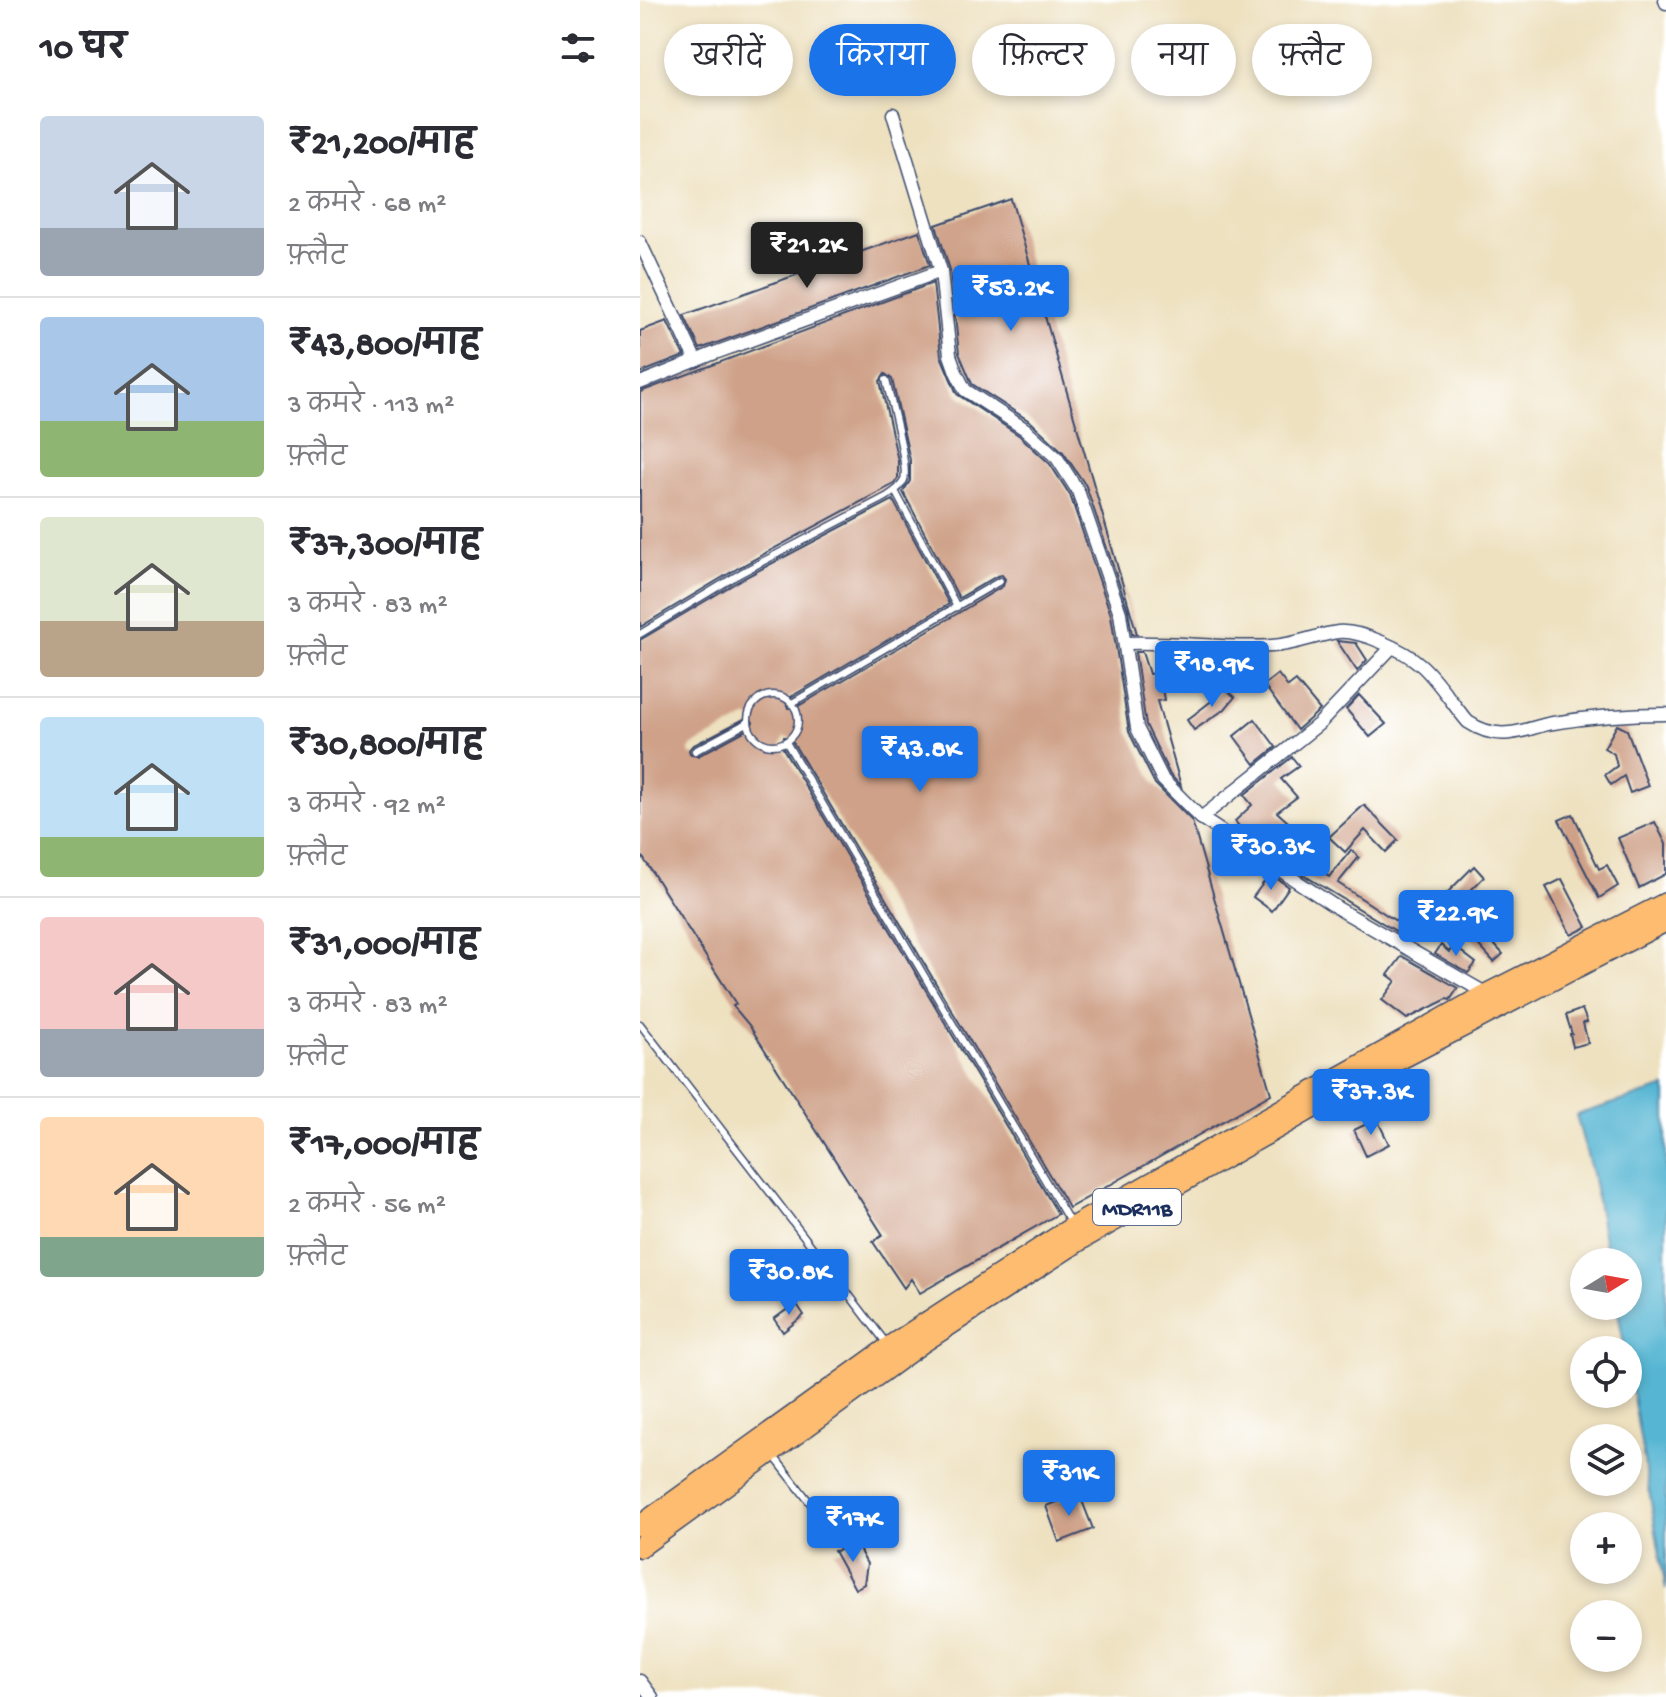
<!DOCTYPE html>
<html lang="hi">
<head>
<meta charset="utf-8">
<style>
	:root { --surface:#fff; --page:#f2f2f3; --text:#2b2b33; --muted:#7c7c81; --line:#e1e1e2; --accent:#1a73e8 }
	body { margin:0; font-family:"Gochi Hand","Playpen Sans Deva",sans-serif; background:var(--page); color:var(--text); height:100vh; display:flex; flex-direction:column; font-size:30px; white-space:nowrap }
	* { box-sizing:border-box; margin:0 }
	p { font-size:26px; color:var(--muted) }
	.icon { flex:none; width:44px; height:44px; fill:none; stroke:currentColor; stroke-width:2; stroke-linecap:round; stroke-linejoin:round }
	.map { position:relative; flex:1; overflow:hidden }
	.details { display:flex; flex-direction:column; background:var(--surface); width:640px }
	.details>* { flex:none }
	.banner { position:absolute; left:24px; top:24px; width:760px; height:72px; display:flex; gap:16px }
	.needle { width:52px; rotate:79deg }
	.controls { position:absolute; left:930px; top:1248px; display:grid; gap:16px }
	.controls a { display:grid; place-items:center; width:72px; height:72px; border-radius:50%; background:var(--surface); box-shadow:0 4px 12px #0003; font-size:40px }
	.price { position:absolute; translate:-50% -68px; padding:0 18px; border-radius:8px; background:var(--accent); color:#fff; font-size:26px; line-height:52px; filter:drop-shadow(0 2px 4px #0008) }
	.price::after { content:''; position:absolute; left:50%; top:48px; width:24px; height:18px; margin-left:-12px; background:inherit; clip-path:polygon(0 0,100% 0,50% 100%) }
	.price.current { background:#222; color:#fff }
	ul { padding:0; list-style:none }
	li { display:flex; align-items:center; gap:24px; height:200px; padding:0 40px }
	li+li { border-top:2px solid var(--line) }
	li span { display:grid; place-items:center; flex:none; width:224px; height:160px; border-radius:8px; color:#555 }
	li>.icon { margin-inline-start:auto }
	span .icon { width:96px; height:96px; fill:#fffc; stroke-width:1 }
	li b { font-size:34px }
	h2 { display:flex; justify-content:space-between; align-items:center; height:96px; padding:0 40px; font-size:34px }
	.pill { padding:0 28px; border-radius:36px; background:var(--surface); box-shadow:0 4px 12px #0003; font-size:28px; line-height:72px }
	.pill.current { background:var(--accent); color:#fff }
	main { display:flex; flex:1; min-height:0 }
	.map>svg:first-child { display:block }
	.water { fill:#54b5d3; stroke:#387298; stroke-width:2 }
	.building { fill:#cfa188; fill-rule:evenodd }
	.lines { fill:none; stroke-linecap:round; stroke-linejoin:round }
	.service-casing { stroke:#3b4a6d; stroke-width:9 }
	.minor-casing { stroke:#3b4a6d; stroke-width:15 }
	.primary-casing { stroke:#3b4a6d; stroke-width:23 }
	.service { stroke:#fff; stroke-width:6 }
	.minor { stroke:#fff; stroke-width:12 }
	.primary { stroke:#fdbc70; stroke-width:20 }
	.labels { text-anchor:middle; stroke-width:6; stroke-linejoin:round; paint-order:stroke }
	.shield { fill:#fff; stroke:#5f6d8e; stroke-width:2 }
	.shield-label { font-size:22px; font-weight:bold; fill:#1b2f5e }
</style>
</head>
<body>
<main>
<section class="details">
<h2>10 घर<svg class="icon" aria-label="filters" viewBox="0 0 24 24"><path d="M4 7h16M4 17h16"/><circle cx="9" cy="7" r="2"/><circle cx="15" cy="17" r="2"/></svg></h2>
<ul>
<li><span style="background:linear-gradient(#c9d6e8 70%,#9aa5b1 0)"><svg class="icon" aria-label="home" viewBox="0 0 24 24"><path d="M3 11l9-7 9 7M6 9v11h12V9"/></svg></span><div><b>₹21,200/माह</b><p>2 कमरे · 68 m²</p><p>फ़्लैट</p></div></li>
<li><span style="background:linear-gradient(#a9c7e8 65%,#8fb573 0)"><svg class="icon" aria-label="home" viewBox="0 0 24 24"><path d="M3 11l9-7 9 7M6 9v11h12V9"/></svg></span><div><b>₹43,800/माह</b><p>3 कमरे · 113 m²</p><p>फ़्लैट</p></div></li>
<li><span style="background:linear-gradient(#dfe7d0 65%,#b9a48a 0)"><svg class="icon" aria-label="home" viewBox="0 0 24 24"><path d="M3 11l9-7 9 7M6 9v11h12V9"/></svg></span><div><b>₹37,300/माह</b><p>3 कमरे · 83 m²</p><p>फ़्लैट</p></div></li>
<li><span style="background:linear-gradient(#bfe0f5 75%,#8fb573 0)"><svg class="icon" aria-label="home" viewBox="0 0 24 24"><path d="M3 11l9-7 9 7M6 9v11h12V9"/></svg></span><div><b>₹30,800/माह</b><p>3 कमरे · 92 m²</p><p>फ़्लैट</p></div></li>
<li><span style="background:linear-gradient(#f6c9c9 70%,#9aa5b1 0)"><svg class="icon" aria-label="home" viewBox="0 0 24 24"><path d="M3 11l9-7 9 7M6 9v11h12V9"/></svg></span><div><b>₹31,000/माह</b><p>3 कमरे · 83 m²</p><p>फ़्लैट</p></div></li>
<li><span style="background:linear-gradient(#ffd9b3 75%,#7fa58c 0)"><svg class="icon" aria-label="home" viewBox="0 0 24 24"><path d="M3 11l9-7 9 7M6 9v11h12V9"/></svg></span><div><b>₹17,000/माह</b><p>2 कमरे · 56 m²</p><p>फ़्लैट</p></div></li>
</ul>
</section>
<div class="map">
<svg width="1026" height="1697" viewBox="0 0 1026 1697">
	<rect width="100%" height="100%" fill="#fff"/>
	<filter id="ink" filterUnits="userSpaceOnUse"><feTurbulence type="fractalNoise" baseFrequency=".0125" numOctaves="2"/><feDisplacementMap in="SourceGraphic" scale="16" xChannelSelector="R" yChannelSelector="G"/><feConvolveMatrix kernelMatrix="1 2 1 2 8 2 1 2 1" color-interpolation-filters="sRGB"/></filter>
	<filter id="wash" filterUnits="userSpaceOnUse"><feTurbulence type="fractalNoise" baseFrequency=".006" numOctaves="4" result="noise"/><feDisplacementMap in="SourceGraphic" scale="32" xChannelSelector="R" yChannelSelector="G"/><feGaussianBlur stdDeviation="1.8" result="paint"/><feColorMatrix in="noise" values="0 0 0 0 0 0 0 0 0 0 0 0 0 0 0 0 0 1.4 0 .05"/><feComposite in="paint" operator="in"/></filter>
	<g filter="url(#wash)">
		<rect width="100%" height="100%" fill="#eee1c0"/>
		<polygon class="water" points="1026,1087 1026,1590 988,1368 988,1350 985,1350 977,1306 988,1306 988,1262 968,1262 952,1173 936,1115"/>
		<g id="blocks">
			<g class="building">
				<polygon points="371,199 497,634 492,634 488,610 446,486 423,452 391,422 332,384 319,353 310,270 296,225"/>
				<polygon points="279,231 290,265 60,349 44,315"/>
				<path d="M293 283 301 356 317 394 380 436 410 464 430 495 471 615 489 732 515 784 552 821 631 1094 429 1208 151 739 144 737 141 745 418 1214 280 1293 271 1279 264 1288 233 1242 243 1235 109 1025 93 1006 96 1004 0 853V640L104 578 253 500 309 604 149 698 146 702 148 708H155L320 612 363 586 365 579 362 575 357 576 319 598 263 492 270 481V460L252 379 245 374 240 381 258 461V478L254 484 98 568 0 627V392ZM108 717 113 722 110 728 58 756 50 754 49 750 52 746Z"/>
				<polygon points="27,321 44,356 0,373 0,331"/>
				<polygon points="697,641 716,643 727,660 717,671"/>
				<polygon points="495,652 502,652 509,674 538,671 540,686 522,688 524,700 517,701 541,786 530,775 506,725"/>
				<polygon points="638,674 648,687 656,681 680,710 657,730 624,685"/>
				<polygon points="584,688 595,697 585,709 554,730 547,720 574,699"/>
				<polygon points="719,695 746,724 730,737 706,709"/>
				<polygon points="615,719 636,747 615,764 594,736"/>
				<polygon points="977,725 987,730 1008,786 990,793 984,776 971,785 965,775 977,766 974,754 964,748"/>
				<polygon points="652,757 659,766 641,779 657,797 637,812 658,831 635,856 618,842 616,844 608,838 595,821 612,805 604,795"/>
				<polygon points="724,805 758,840 746,852 725,830 705,852 689,837"/>
				<polygon points="933,814 959,869 967,865 978,886 959,898 919,820"/>
				<polygon points="1015,822 1026,844 1026,874 999,888 978,838"/>
				<polygon points="711,850 719,857 698,883 768,929 764,936 662,874 665,870 659,864 667,856 689,877"/>
				<polygon points="834,866 844,877 817,904 806,894"/>
				<polygon points="630,874 649,887 632,911 613,897"/>
				<polygon points="922,879 947,927 931,935 906,887"/>
				<polygon points="819,906 863,954 854,962 810,914"/>
				<polygon points="801,945 809,952 814,946 836,963 828,973 795,954"/>
				<polygon points="762,956 818,988 810,1000 807,999 767,1019 742,1000 756,981 748,975"/>
				<polygon points="942,1009 947,1022 943,1023 948,1043 933,1047 930,1034 932,1034 926,1015"/>
				<polygon points="737,1119 749,1144 726,1156 714,1130"/>
				<polygon points="156,1303 164,1315 143,1332 134,1319"/>
				<polygon points="439,1493 453,1529 419,1542 406,1506"/>
				<polygon points="214,1540 227,1564 224,1584 215,1589 194,1551 205,1549"/>
			</g>
		</g>
	</g>
	<g filter="url(#ink)">
		<use href="#blocks" fill-opacity="0" stroke="#3b4a6d" stroke-width="2"/>
		<g class="lines">
			<g class="service-casing">
				<g id="service">
					<polyline points="255,491 317,607"/>
					<path d="M0 634 101 573 246 497C252 493 261 488 264 480 269 465 250 399 246 380"/>
					<circle cx="133" cy="720" r="25"/>
					<polyline points="152,703 360,581"/>
					<polyline points="146,742 431,1224"/>
					<polyline points="55,751 107,723"/>
					<polyline points="0,1024 247,1344"/>
					<polyline points="133,1455 202,1544"/>
				</g>
			</g>
			<g class="minor-casing">
				<g id="minor">
					<polyline points="1025,0 1026,3"/>
					<polyline points="253,114 301,271 310,355 316,372 325,390 385,429 417,458 438,491 480,613 497,728 523,780 561,818 699,909 847,994"/>
					<polyline points="0,242 56,361"/>
					<polyline points="0,383 75,353 301,271"/>
					<path d="M486 643C535 641 583 649 632 646 655 645 676 635 698 632 721 630 764 650 781 665 798 680 813 705 828 722 840 730 855 735 870 733 884 732 899 725 913 723 950 717 988 714 1026 714"/>
					<polyline points="561,818 680,723 752,647"/>
					<polyline points="0,1681 12,1697"/>
				</g>
			</g>
			<g class="primary-casing">
				<g id="primary">
					<polyline points="0,1526 249,1347 433,1227 847,994 1026,903"/>
					<polyline points="0,1547 283,1342 440,1240 741,1069 1026,921"/>
				</g>
			</g>
			<use href="#service" class="service"/>
			<use href="#minor" class="minor"/>
			<use href="#primary" class="primary"/>
		</g>
	</g>
	<g class="labels">
		<rect class="shield" x="453" y="1189" width="88" height="36" rx="6"/>
		<g class="shield-label">
			<text x="497" y="1215">MDR11B</text>
		</g>
	</g>
</svg>
<div class="controls">
<a><svg class="needle" viewBox="-14 -14 28 28"><path d="M0-13l5 13h-10z" fill="#e53935"/><path d="M0 13l5-13h-10z" fill="#7c7c81"/></svg></a>
<a><svg class="icon" aria-label="locate" viewBox="0 0 24 24"><circle cx="12" cy="12" r="6"/><path d="M12 2v4M12 18v4M2 12h4M18 12h4"/></svg></a>
<a><svg class="icon" aria-label="layers" viewBox="0 0 24 24"><path d="M12 4l9 5-9 5-9-5zM3 14l9 5 9-5"/></svg></a>
<a>+</a>
<a>−</a>
</div>
<b class="price current" style="left:167px;top:290px">₹21.2K</b>
<b class="price" style="left:371px;top:333px">₹53.2K</b>
<b class="price" style="left:572px;top:709px">₹18.9K</b>
<b class="price" style="left:280px;top:794px">₹43.8K</b>
<b class="price" style="left:631px;top:892px">₹30.3K</b>
<b class="price" style="left:816px;top:958px">₹22.9K</b>
<b class="price" style="left:731px;top:1137px">₹37.3K</b>
<b class="price" style="left:149px;top:1317px">₹30.8K</b>
<b class="price" style="left:429px;top:1518px">₹31K</b>
<b class="price" style="left:213px;top:1564px">₹17K</b>
<div class="banner">
<a class="pill">खरीदें</a>
<a class="pill current">किराया</a>
<a class="pill">फ़िल्टर</a>
<a class="pill">नया</a>
<a class="pill">फ़्लैट</a>
</div>
</div>
</main>
</body>
</html>
